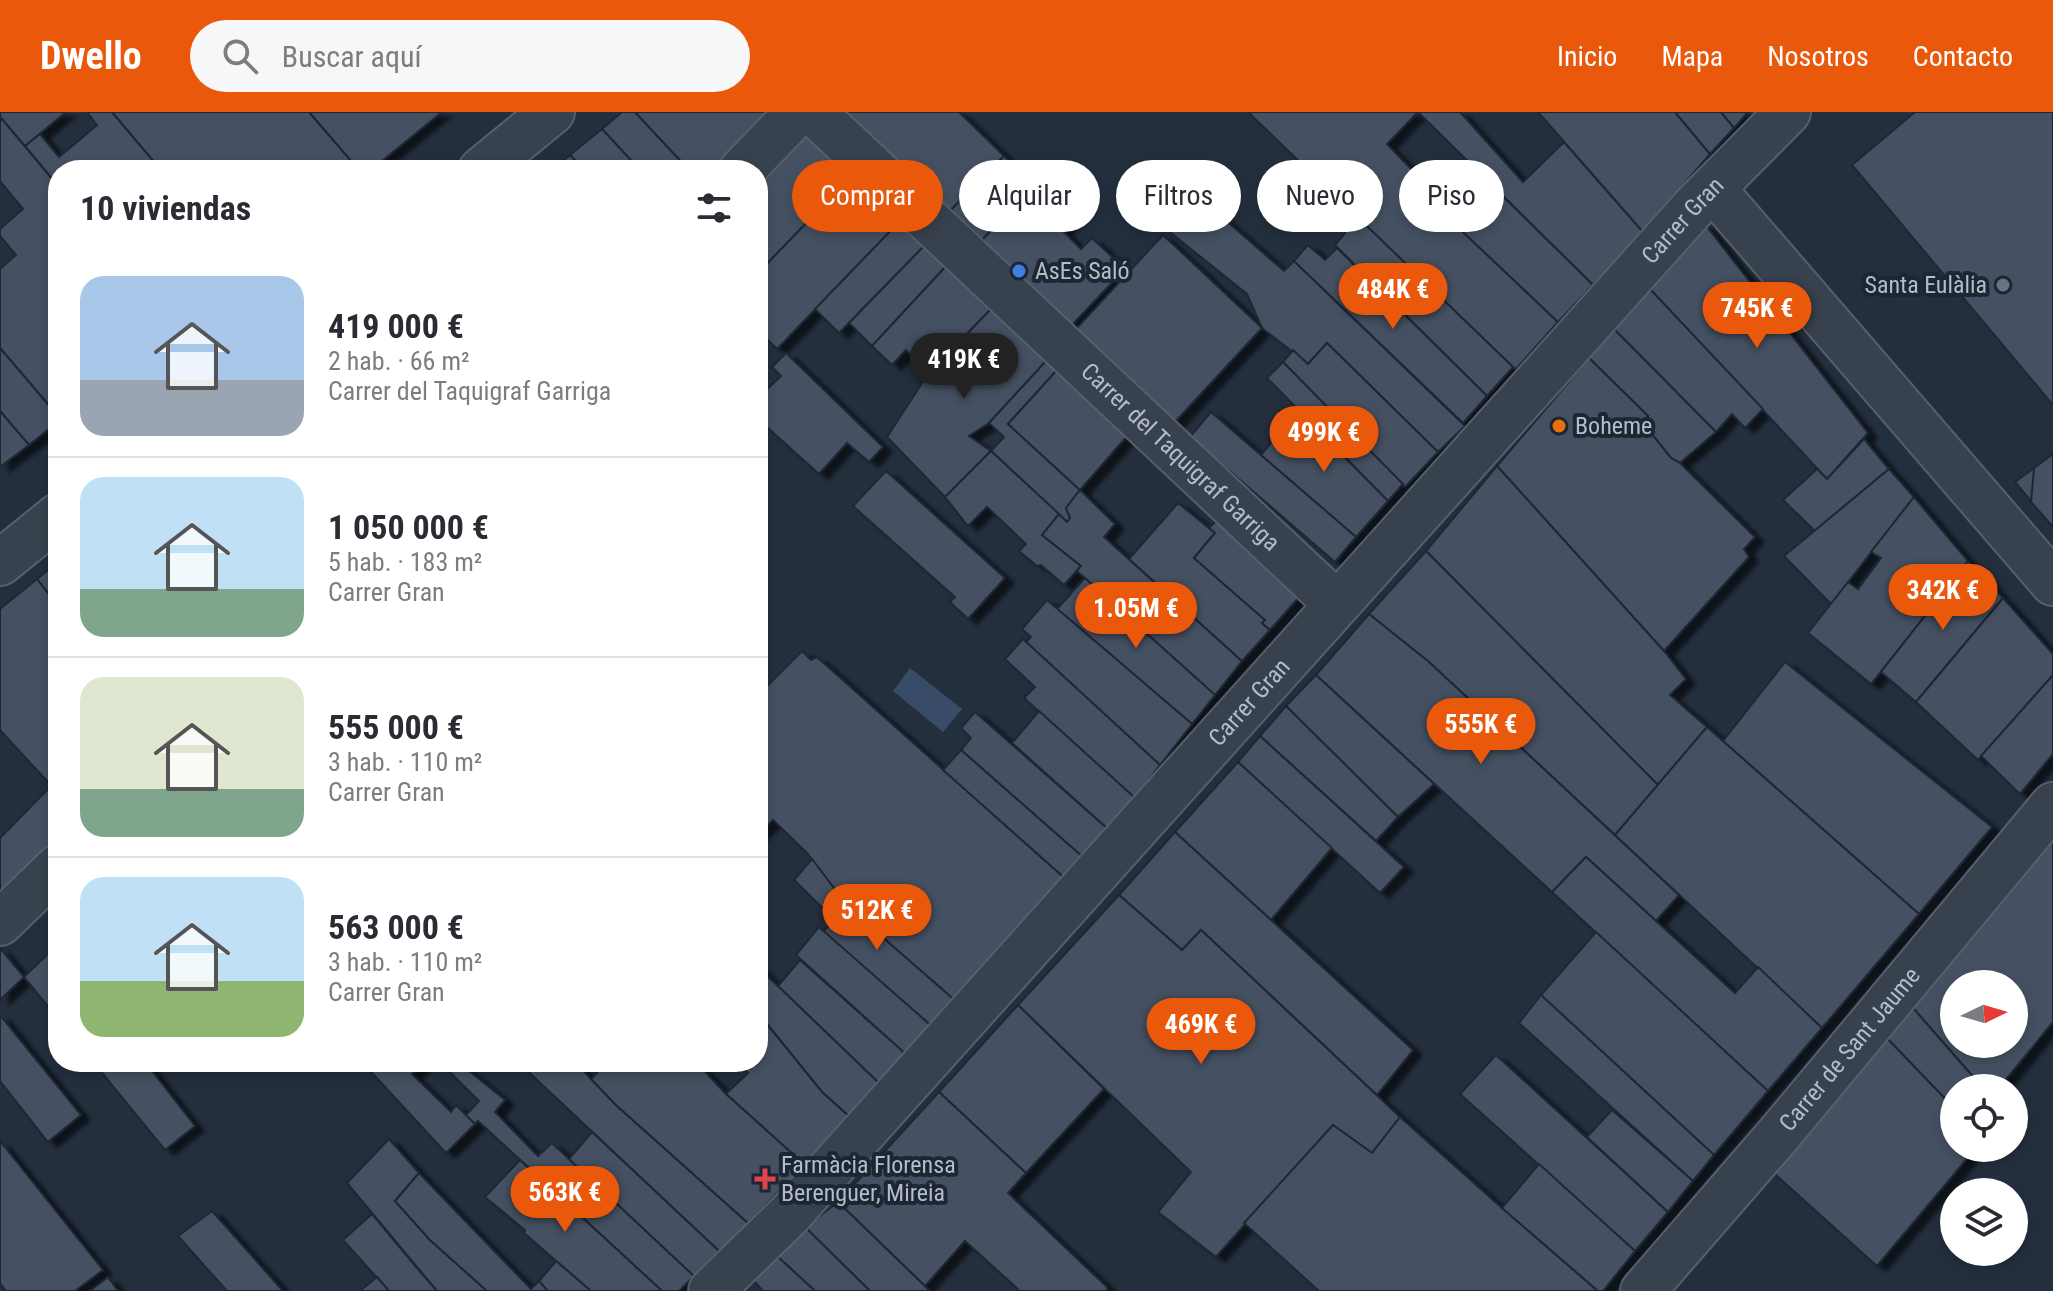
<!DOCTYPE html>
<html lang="es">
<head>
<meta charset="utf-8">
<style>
	:root { --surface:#fff; --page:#f7f7f7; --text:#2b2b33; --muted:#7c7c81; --line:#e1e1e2; --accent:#ea580c }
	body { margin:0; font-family:"Roboto Condensed",sans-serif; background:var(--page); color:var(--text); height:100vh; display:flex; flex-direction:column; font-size:30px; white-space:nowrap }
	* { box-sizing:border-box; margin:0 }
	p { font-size:26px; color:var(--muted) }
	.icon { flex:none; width:44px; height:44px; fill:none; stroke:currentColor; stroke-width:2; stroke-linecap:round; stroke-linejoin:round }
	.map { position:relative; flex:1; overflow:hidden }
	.sheet { position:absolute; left:48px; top:48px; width:720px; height:912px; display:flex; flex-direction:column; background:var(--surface); border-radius:32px; box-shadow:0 4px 12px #0003 }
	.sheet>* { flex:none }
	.top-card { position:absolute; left:792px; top:48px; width:760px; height:72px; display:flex; gap:16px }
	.needle { width:52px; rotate:85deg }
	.tools { position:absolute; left:1940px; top:858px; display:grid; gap:16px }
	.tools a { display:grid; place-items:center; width:88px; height:88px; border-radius:50%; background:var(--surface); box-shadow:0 4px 12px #0003; font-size:40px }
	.price { position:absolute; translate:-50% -68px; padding:0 18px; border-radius:28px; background:var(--accent); color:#fff; font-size:26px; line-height:52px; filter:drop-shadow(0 2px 4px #0008) }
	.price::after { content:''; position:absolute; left:50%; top:48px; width:24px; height:18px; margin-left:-12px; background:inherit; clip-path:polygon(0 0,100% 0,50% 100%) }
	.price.current { background:#222; color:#fff }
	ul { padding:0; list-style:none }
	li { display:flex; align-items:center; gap:24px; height:200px; padding:0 32px }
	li+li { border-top:2px solid var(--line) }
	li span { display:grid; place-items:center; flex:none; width:224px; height:160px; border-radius:24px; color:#555 }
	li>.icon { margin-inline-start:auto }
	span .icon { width:96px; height:96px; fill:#fffc; stroke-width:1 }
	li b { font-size:34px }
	h2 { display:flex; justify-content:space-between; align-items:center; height:96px; padding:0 32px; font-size:34px }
	.chip { padding:0 28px; border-radius:36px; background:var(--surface); box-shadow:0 4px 12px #0003; font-size:28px; line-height:72px }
	.chip.current { background:var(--accent); color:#fff }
	header { display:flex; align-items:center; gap:48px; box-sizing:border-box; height:112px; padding:0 40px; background:var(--accent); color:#fff }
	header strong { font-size:38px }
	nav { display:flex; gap:44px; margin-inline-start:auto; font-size:28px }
	.search { width:560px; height:72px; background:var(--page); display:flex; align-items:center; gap:20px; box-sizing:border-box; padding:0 28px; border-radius:44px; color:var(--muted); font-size:30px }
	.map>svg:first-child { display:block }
	.water { fill:#394c67 }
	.building { fill:#455162; stroke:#1f2835; stroke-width:2; fill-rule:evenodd; filter:url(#shadow) }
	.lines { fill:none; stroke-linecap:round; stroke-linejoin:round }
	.street-casing { stroke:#565f6c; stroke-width:48 }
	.street { stroke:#38414e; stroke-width:44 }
	.shop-dot { fill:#3f7fe0; stroke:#1d2633; stroke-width:3 }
	.worship-dot { fill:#6b7280; stroke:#1d2633; stroke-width:3 }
	.food-dot { fill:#e8710a; stroke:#1d2633; stroke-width:3 }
	.health-dot { fill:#e0444e; stroke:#1d2633; stroke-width:3 }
	.labels { text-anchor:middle; stroke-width:8; stroke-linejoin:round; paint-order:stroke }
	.street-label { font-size:24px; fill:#b4bcc9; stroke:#1d2633 }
	.poi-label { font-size:24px; fill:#b4bcc9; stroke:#1d2633; text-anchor:start }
</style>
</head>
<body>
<header>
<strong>Dwello</strong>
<div class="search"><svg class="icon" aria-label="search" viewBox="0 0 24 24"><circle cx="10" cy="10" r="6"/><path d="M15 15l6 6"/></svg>Buscar aquí</div>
<nav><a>Inicio</a><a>Mapa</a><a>Nosotros</a><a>Contacto</a></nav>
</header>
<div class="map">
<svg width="2053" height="1179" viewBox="0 0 2053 1179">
	<defs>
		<filter id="shadow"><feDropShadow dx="9" dy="5" stdDeviation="2" flood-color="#0009"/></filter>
	</defs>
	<rect width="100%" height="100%" fill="#242f3e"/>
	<polygon class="water" points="910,556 962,597 943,620 893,579"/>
	<g class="building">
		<polygon points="0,0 66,0 25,34 0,5"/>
		<polygon points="87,0 112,0 161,58 58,58 58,74 25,34 40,22 59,45 97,13"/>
		<polygon points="112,0 309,0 359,58 161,58"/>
		<polygon points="309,0 442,0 371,58 359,58"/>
		<polygon points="622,0 635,0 689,58 640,58 602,17"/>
		<polygon points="635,0 779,0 722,58 689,58"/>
		<polygon points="845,0 959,0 1004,44 950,99"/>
		<polygon points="1248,0 1418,0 1387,32 1432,79 1426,85 1558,210 1516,257 1513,255"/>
		<polygon points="1418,0 1460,0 1523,70 1564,30 1643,120 1593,173"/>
		<polygon points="1538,0 1675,0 1710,42 1643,120"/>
		<polygon points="1675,0 1721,0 1734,16 1710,42"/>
		<polygon points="1721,0 1748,0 1734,16"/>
		<polygon points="1915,0 2053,0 2053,293 1852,53"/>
		<polygon points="2,7 58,74 58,304 0,236 0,157 16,143 0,124 0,117 23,97 0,69 0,9"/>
		<polygon points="804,16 853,63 758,161 758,64"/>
		<polygon points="602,17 640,58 584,58 570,43"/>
		<polygon points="570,43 584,58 552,58"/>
		<polygon points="1004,44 1035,72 982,128 950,99"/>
		<polygon points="1464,46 1593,173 1558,210 1426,85"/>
		<polygon points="853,63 902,107 777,237 758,218 758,161"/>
		<polygon points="1037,70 1074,105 1062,118 1081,137 1092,126 1125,157 1072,213 982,128"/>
		<polygon points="1199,85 1284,159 1294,149 1465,314 1438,340 1327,231 1308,252 1262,216 1247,182 1171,121"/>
		<polygon points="1346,94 1513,255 1487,284 1335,133 1345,121 1332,108"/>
		<polygon points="902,107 926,132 839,221 815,197"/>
		<polygon points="1704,111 1868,321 1827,367 1648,175"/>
		<polygon points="1163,123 1262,216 1174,311 1075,218"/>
		<polygon points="926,132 948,152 872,234 849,211"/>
		<polygon points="1308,133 1325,148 1337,136 1487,284 1463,311 1294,149"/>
		<polygon points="948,152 993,195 928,262 906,238 892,253 872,234"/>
		<polygon points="1648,175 1763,297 1745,316 1732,302 1716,320 1613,216"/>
		<polygon points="993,195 1047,248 989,311 969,324 991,339 945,385 887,325 928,262"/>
		<polygon points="1613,216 1716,320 1680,351 1671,346 1642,310 1648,304 1589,246"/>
		<polygon points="1327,231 1438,340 1405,375 1283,250 1293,238 1308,252"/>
		<polygon points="0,236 58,304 58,310 29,333 0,299"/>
		<polygon points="786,241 883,335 869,350 847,331 819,362 758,307 758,280 761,283 781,264 772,255"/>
		<polygon points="1589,246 1648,304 1642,310 1671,346 1680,351 1755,425 1744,437 1749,445 1664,539 1497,354"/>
		<polygon points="1047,248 1058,257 1008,312 1080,378 1066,396 1070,406 1067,410 991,339 1004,325 989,311"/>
		<polygon points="1283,250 1403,372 1388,389 1267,266"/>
		<polygon points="1058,257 1129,322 1080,378 1008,312"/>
		<polygon points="1298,298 1388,389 1356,425 1261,343"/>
		<polygon points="0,299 29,333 0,355"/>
		<polygon points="1211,300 1356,425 1335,450 1190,325"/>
		<polygon points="1864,327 1889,357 1815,419 1783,388 1817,357 1827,367"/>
		<polygon points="991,339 1059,402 1042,423 1081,454 1064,473 1041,453 1037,454 1019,439 1026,432 987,395 968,414 945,385"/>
		<polygon points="2053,342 2053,415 2015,370"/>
		<polygon points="2053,342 2053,415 2031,390 2034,356"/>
		<polygon points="1497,354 1664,539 1686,567 1670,583 1707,615 1658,673 1426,439"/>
		<polygon points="1889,357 1914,385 1831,492 1784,444"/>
		<polygon points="886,359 1005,466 968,507 950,490 955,485 853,394"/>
		<polygon points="1080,378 1115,412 1104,425 1242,549 1215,583 1077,459 1081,454 1042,423 1059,402 1067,410 1070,406 1066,396"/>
		<polygon points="1914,385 1968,449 1871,572 1808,521 1848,470 1858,477 1881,446 1871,440"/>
		<polygon points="1178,391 1215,421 1194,446 1265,508 1262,511 1270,518 1242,549 1129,447"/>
		<polygon points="1219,406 1302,482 1270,518 1262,511 1265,508 1194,446 1215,421 1209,416"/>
		<polygon points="1426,439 1658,673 1615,723 1429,550 1369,502"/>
		<polygon points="1968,449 2003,486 1916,590 1881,560"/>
		<polygon points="58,450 58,494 37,467"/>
		<polygon points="1085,466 1215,583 1192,612 1057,497"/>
		<polygon points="37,467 58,494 58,681 0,618 0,497"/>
		<polygon points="2003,486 2053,542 2053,563 1978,648 1916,590"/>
		<polygon points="1047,488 1192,612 1160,653 1026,530 1031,525 1022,517"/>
		<polygon points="1369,502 1429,550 1679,783 1656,809 1586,745 1552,780 1316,563"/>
		<polygon points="1023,527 1160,653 1135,686 1024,586 1035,575 1005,547"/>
		<polygon points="802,539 811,548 817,545 1068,769 959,892 849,796 807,741 773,708 758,723 758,583"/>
		<polygon points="1785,550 1992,715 1919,802 1723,629"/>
		<polygon points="1316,563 1434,672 1398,705 1286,594"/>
		<polygon points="2053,563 2053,642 2020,682 1981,644"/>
		<polygon points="1286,594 1398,705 1376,729 1260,624"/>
		<polygon points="1039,599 1135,686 1109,718 1012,631"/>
		<polygon points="975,600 1109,718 1085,747 961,638 971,626 961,616"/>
		<polygon points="1707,615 1919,802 1822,916 1615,723"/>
		<polygon points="1260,624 1404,755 1380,781 1238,650"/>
		<polygon points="961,638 1085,747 1068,769 943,658"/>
		<polygon points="1238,650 1332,736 1271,808 1175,720"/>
		<polygon points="51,674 58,681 58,734 0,792 0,726"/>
		<polygon points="1175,720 1413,938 1377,983 1201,818 1182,838 1119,783"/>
		<path d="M2053 720V910L1999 976H1983L1906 888ZM1954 872H2014V932H1954Z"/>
		<polygon points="1586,745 1735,881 1758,855 1822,916 1768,979 1552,780"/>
		<polygon points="812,747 849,796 959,892 936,918 823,820 834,807 794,768"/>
		<polygon points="1119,783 1182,838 1201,818 1400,1005 1372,1041 1333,1013 1216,1145 1158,1100 1191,1060 1018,893"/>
		<polygon points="819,815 936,918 909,945 796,843"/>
		<polygon points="1596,820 1768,979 1714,1043 1541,883"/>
		<polygon points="0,836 24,865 0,888"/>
		<polygon points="54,836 58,841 58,907 24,865"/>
		<polygon points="800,848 909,945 882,974 778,874"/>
		<polygon points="758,855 882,974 852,1007 822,980 758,901"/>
		<polygon points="1541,883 1714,1043 1693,1069 1519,911"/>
		<polygon points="1906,888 1983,976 1954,976 1954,996 1881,920"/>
		<polygon points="1018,893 1104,977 1026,1061 939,980"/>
		<polygon points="758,901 822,980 852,1007 805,1053 726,982 748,961 739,950 758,950"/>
		<polygon points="0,903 81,1003 48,1030 0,969"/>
		<polygon points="1881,920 1954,996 1954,1036 1976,1036 1877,1154 1766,1054"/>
		<polygon points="1496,943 1668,1100 1635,1139 1460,982"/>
		<polygon points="93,950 145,950 195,1014 165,1038"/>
		<polygon points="362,950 426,950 412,962 451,1000 456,993 475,1012 446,1041"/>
		<polygon points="440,950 458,950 505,988 495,1000 538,1044 552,1031 694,1164 679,1179 662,1179 478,1009 475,1012 466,1003 479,989"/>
		<polygon points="518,950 575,950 616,993 748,1111 720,1140"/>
		<polygon points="607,950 696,950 726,982 805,1053 748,1111 616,993 591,967"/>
		<polygon points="939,980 1026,1061 1008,1081 1108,1176 1106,1179 1020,1179 965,1129 925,1174 838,1090"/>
		<polygon points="1612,998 1693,1069 1668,1100 1587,1025"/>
		<polygon points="1400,1005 1502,1096 1598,1179 1319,1179 1244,1111 1333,1013 1372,1041"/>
		<polygon points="592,1020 720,1140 694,1164 569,1047"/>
		<polygon points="389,1027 419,1061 395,1089 430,1128 487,1179 437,1179 347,1071"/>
		<polygon points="0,1029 103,1158 75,1179 6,1179 0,1171"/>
		<polygon points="520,1048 662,1179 591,1179 524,1121 525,1118 485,1085"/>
		<polygon points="1539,1052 1635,1139 1603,1179 1598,1179 1502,1096"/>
		<polygon points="419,1061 531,1177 539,1169 548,1179 487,1179 430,1128 395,1089"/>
		<polygon points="838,1090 930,1179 870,1179 805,1115"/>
		<polygon points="212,1099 283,1179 227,1179 178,1124"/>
		<polygon points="372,1102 417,1156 437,1179 389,1179 343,1128"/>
		<polygon points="805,1115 870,1179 815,1179 777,1144"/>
		<polygon points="777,1144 815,1179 763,1179 752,1167"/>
		<polygon points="556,1149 591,1179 548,1179 539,1169"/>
		<polygon points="108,1165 118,1179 90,1179"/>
		<polygon points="377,1165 389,1179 360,1179"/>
	</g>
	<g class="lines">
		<g class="street-casing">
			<g id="street">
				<path id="s1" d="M813 0 1337 492"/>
				<polyline points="481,58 552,0"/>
				<polyline points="742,58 798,0"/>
				<polyline points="1713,77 2053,471"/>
				<polyline points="0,451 58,404"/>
				<polyline points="0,811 58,755"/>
				<path id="s2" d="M711 1179 790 1102 1695 94 1788 0"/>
				<path id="s3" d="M1643 1179 1780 1021 2053 693"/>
			</g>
		</g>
		<use href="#street" class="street"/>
	</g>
	<circle class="shop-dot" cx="1019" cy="159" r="8"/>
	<circle class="worship-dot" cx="2003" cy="173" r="8"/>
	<circle class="food-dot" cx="1559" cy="314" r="8"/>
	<path class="health-dot" d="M761 1055h8v8h8v8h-8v8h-8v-8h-8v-8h8z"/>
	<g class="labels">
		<g class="street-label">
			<text dy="8" stroke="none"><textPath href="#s2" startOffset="1446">Carrer Gran</textPath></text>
			<text dy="8" stroke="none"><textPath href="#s1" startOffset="504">Carrer del Taquigraf Garriga</textPath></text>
			<text dy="8" stroke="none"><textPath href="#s2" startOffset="798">Carrer Gran</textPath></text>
			<text dy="8" stroke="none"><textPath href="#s3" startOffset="318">Carrer de Sant Jaume</textPath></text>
		</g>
		<g class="poi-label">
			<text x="1035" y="167">AsEs Saló</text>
			<text x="1987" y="181" text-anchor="end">Santa Eulàlia</text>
			<text x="1575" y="322">Boheme</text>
			<text x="781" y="1061">Farmàcia Florensa<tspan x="781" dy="28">Berenguer, Mireia</tspan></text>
		</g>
	</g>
</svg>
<div class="tools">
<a><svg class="needle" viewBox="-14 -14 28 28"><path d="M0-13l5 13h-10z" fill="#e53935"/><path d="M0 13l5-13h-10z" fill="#7c7c81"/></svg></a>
<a><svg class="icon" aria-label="locate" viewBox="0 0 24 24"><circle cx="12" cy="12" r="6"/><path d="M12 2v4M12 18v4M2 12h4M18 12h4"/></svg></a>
<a><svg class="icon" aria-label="layers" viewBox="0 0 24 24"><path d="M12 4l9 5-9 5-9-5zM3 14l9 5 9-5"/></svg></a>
</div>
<b class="price" style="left:1393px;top:219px">484K €</b>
<b class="price" style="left:1757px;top:238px">745K €</b>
<b class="price current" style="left:964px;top:289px">419K €</b>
<b class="price" style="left:1324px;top:362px">499K €</b>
<b class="price" style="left:1943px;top:520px">342K €</b>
<b class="price" style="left:1136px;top:538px">1.05M €</b>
<b class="price" style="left:1481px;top:654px">555K €</b>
<b class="price" style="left:877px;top:840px">512K €</b>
<b class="price" style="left:1201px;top:954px">469K €</b>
<b class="price" style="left:565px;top:1122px">563K €</b>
<div class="top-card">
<a class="chip current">Comprar</a>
<a class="chip">Alquilar</a>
<a class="chip">Filtros</a>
<a class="chip">Nuevo</a>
<a class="chip">Piso</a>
</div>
<section class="sheet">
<h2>10 viviendas<svg class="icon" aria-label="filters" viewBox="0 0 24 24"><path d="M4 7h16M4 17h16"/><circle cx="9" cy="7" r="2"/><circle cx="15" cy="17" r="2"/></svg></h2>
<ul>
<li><span style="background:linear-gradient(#a9c7e8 65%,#9aa5b1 0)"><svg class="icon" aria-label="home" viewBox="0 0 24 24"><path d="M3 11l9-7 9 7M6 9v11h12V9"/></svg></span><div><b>419 000 €</b><p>2 hab. · 66 m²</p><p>Carrer del Taquigraf Garriga</p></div></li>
<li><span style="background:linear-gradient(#bfe0f5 70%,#7fa58c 0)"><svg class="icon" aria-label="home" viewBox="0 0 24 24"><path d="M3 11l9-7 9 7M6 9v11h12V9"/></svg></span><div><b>1 050 000 €</b><p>5 hab. · 183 m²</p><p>Carrer Gran</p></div></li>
<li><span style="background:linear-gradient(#dfe7d0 70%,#7fa58c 0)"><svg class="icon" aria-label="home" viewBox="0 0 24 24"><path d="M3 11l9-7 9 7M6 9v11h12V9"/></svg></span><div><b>555 000 €</b><p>3 hab. · 110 m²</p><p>Carrer Gran</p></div></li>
<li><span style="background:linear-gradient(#bfe0f5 65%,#8fb573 0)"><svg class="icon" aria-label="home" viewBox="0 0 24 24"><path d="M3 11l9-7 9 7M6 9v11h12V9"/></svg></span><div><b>563 000 €</b><p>3 hab. · 110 m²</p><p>Carrer Gran</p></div></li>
</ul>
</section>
</div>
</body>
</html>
